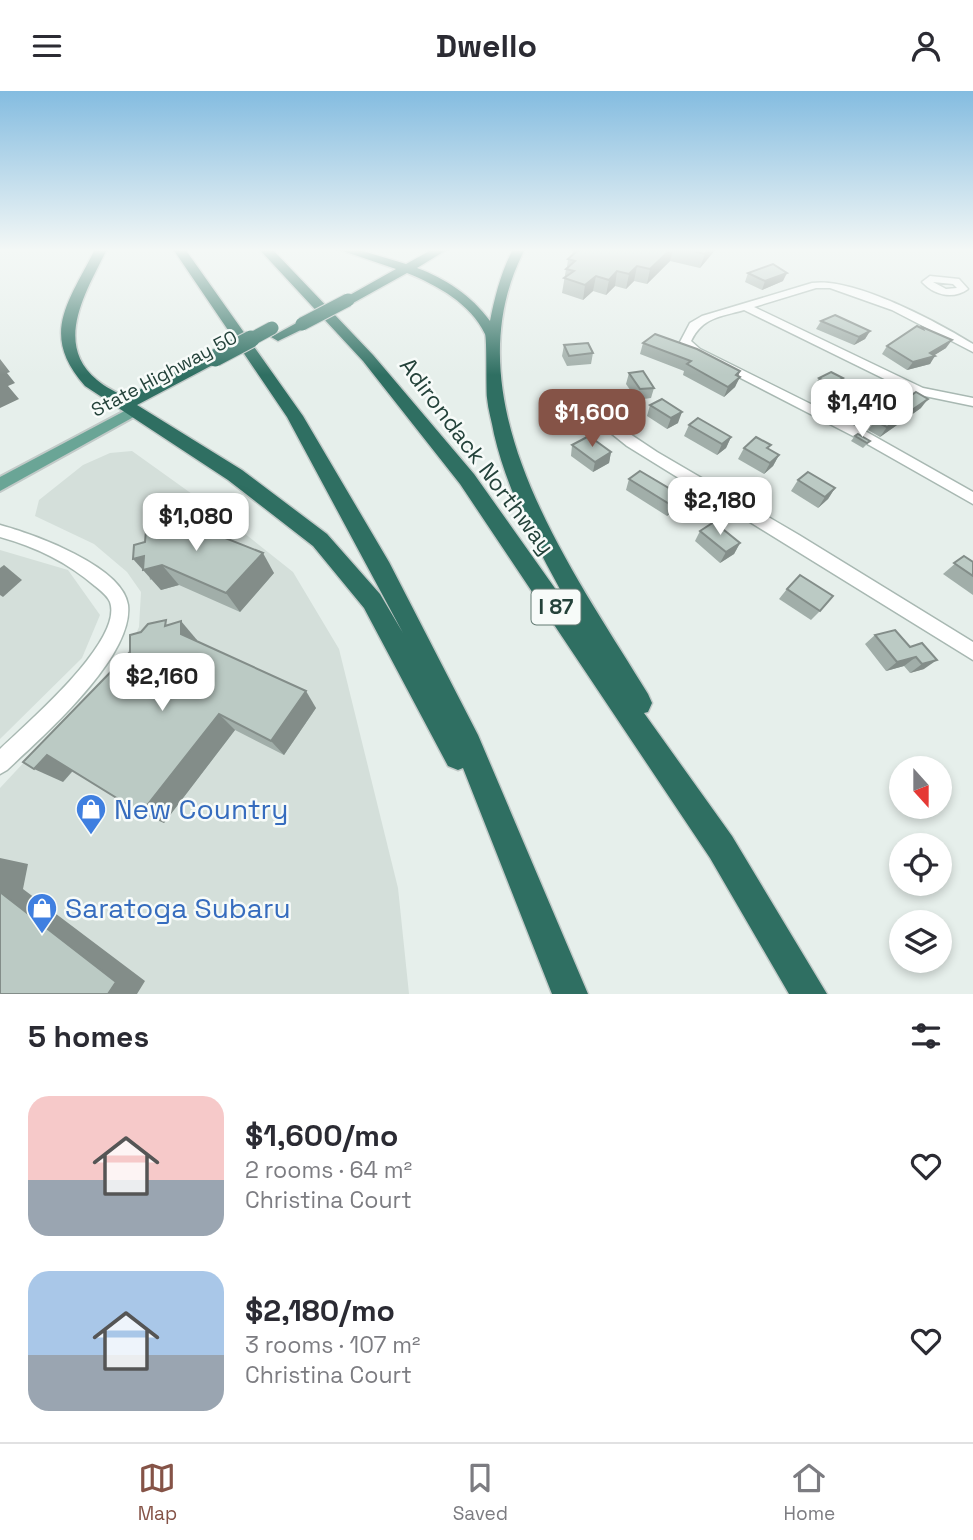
<!DOCTYPE html>
<html lang="en">
<head>
<meta charset="utf-8">
<style>
	:root { --surface:#fff; --page:#f2f2f3; --text:#2b2b33; --muted:#7c7c81; --line:#e1e1e2; --accent:#855347 }
	body { margin:0; font-family:"Space Grotesk",sans-serif; background:var(--page); color:var(--text); height:100vh; display:flex; flex-direction:column; font-size:26px; white-space:nowrap }
	* { box-sizing:border-box; margin:0 }
	p { font-size:23px; color:var(--muted) }
	.icon { flex:none; width:38px; height:38px; fill:none; stroke:currentColor; stroke-width:2; stroke-linecap:round; stroke-linejoin:round }
	.map { position:relative; height:903px; overflow:hidden }
	.sheet { display:flex; flex-direction:column; background:var(--surface); flex:1 }
	.sheet>* { flex:none }
	.needle { width:46px; rotate:159deg }
	.tools { position:absolute; left:889px; top:665px; display:grid; gap:14px }
	.tools a { display:grid; place-items:center; width:63px; height:63px; border-radius:50%; background:var(--surface); box-shadow:0 4px 10px #0003; font-size:35px }
	.price { position:absolute; translate:-50% -60px; padding:0 16px; border-radius:14px; background:#fff; color:#222; font-size:23px; line-height:46px; filter:drop-shadow(0 2px 4px #0008) }
	.price::after { content:''; position:absolute; left:50%; top:42px; width:21px; height:16px; margin-left:-10px; background:inherit; clip-path:polygon(0 0,100% 0,50% 100%) }
	.price.active { background:var(--accent); color:#fff }
	ul { padding:0; list-style:none }
	li { display:flex; align-items:center; gap:21px; height:175px; padding:0 28px }
	li span { display:grid; place-items:center; flex:none; width:196px; height:140px; border-radius:21px; color:#555 }
	li>.icon { margin-inline-start:auto }
	span .icon { width:84px; height:84px; fill:#fffc; stroke-width:1 }
	li b { font-size:30px }
	h2 { display:flex; justify-content:space-between; align-items:center; height:84px; padding:0 28px; font-size:30px }
	header { display:flex; justify-content:space-between; align-items:center; height:91px; padding:0 28px; background:var(--surface); font-size:32px; font-weight:700 }
	.dock { display:flex; justify-content:space-around; align-items:center; height:98px; border-top:2px solid var(--line); background:var(--surface); font-size:19px; color:var(--muted) }
	.dock a { display:grid; justify-items:center; gap:4px }
	.dock .active { color:var(--accent) }
	.map>svg:first-child { display:block }
	.built { fill:#d4dfda }
	.lines { fill:none; stroke-linecap:round; stroke-linejoin:round }
	.minor-casing { stroke:#a8b8b2; stroke-width:3 }
	.major-casing { stroke:#c2cac8; stroke-width:4 }
	.highway-casing { stroke:#c2cac8; stroke-width:3 }
	.minor { fill:#fff; fill-rule:evenodd }
	.major { fill:#6aa596; fill-rule:evenodd }
	.highway { fill:#2f6f62; fill-rule:evenodd }
	.highway-bridge-far1-casing { stroke:#c2cac8; stroke-width:15; stroke-linecap:butt }
	.highway-bridge-casing { stroke:#c2cac8; stroke-width:19; stroke-linecap:butt }
	.highway-bridge-far1 { stroke:#2f6f62; stroke-width:13 }
	.highway-bridge { stroke:#2f6f62; stroke-width:17 }
	.wall { fill:#a1aea9 }
	.shaded-wall { fill:#838d89 }
	.building { fill:#bbcac4; stroke:#838d89; stroke-width:2 }
	.labels { text-anchor:middle; stroke-width:5; stroke-linejoin:round; paint-order:stroke }
	.far-street-label { font-size:19px; fill:#24423a; stroke:#f7fbf9 }
	.shield { fill:#f7fbf9; stroke:#637a73; stroke-width:2 }
	.shield-label { font-size:21px; font-weight:bold; fill:#24423a }
	.street-label { font-size:23px; fill:#24423a; stroke:#f7fbf9 }
	.near-shop-label { font-size:28px; fill:#366cbe; stroke:#f7fbf9; text-anchor:start }
</style>
</head>
<body>
<header><svg class="icon" aria-label="menu" viewBox="0 0 24 24"><path d="M4 6h16M4 12h16M4 18h16"/></svg>Dwello<svg class="icon" aria-label="person" viewBox="0 0 24 24"><circle cx="12" cy="8" r="4"/><path d="M4 21q1-7 8-7t8 7"/></svg></header>
<div class="map">
<svg width="973" height="903" viewBox="0 0 973 903">
	<rect width="100%" height="100%" fill="#e6efeb"/>
	<g class="built">
		<polygon points="132,360 220,423 293,481 339,558 398,797 409,903 0,903 0,697 85,606 119,581 139,536 141,501 127,481 94,453 35,425 39,409 83,374 110,362"/>
		<polygon points="0,459 68,479 100,524 82,567 0,648"/>
	</g>
	<g class="lines">
		<g class="minor-casing">
			<g id="minor">
				<path d="M930 185 959 188 968 198C953 209 934 204 922 191ZM933 191 953 193 957 197 946 198Z"/>
				<path d="M812 192C854 186 937 231 973 253V261L892 219 830 197H816L754 216 923 297 973 307V315L915 303 744 219C720 226 703 226 691 250L700 258 865 340 973 401V413L855 346 692 262 680 251 690 232 702 225Z"/>
				<polygon points="579,302 618,335 657,361 799,444 973,551 973,569 627,355 591,326 575,309 575,303"/>
				<path d="M0 434C33 443 123 475 128 514 134 566 42 646 7 679L0 683V658C26 633 124 550 110 511 107 504 100 499 95 495 67 471 36 456 0 446Z"/>
			</g>
		</g>
		<g class="major-casing">
			<polygon id="major" points="134,315 139,317 142,320 139,323 0,400 0,386"/>
		</g>
		<g class="highway-casing">
			<g id="highway">
				<path d="M95 158H107C88 198 52 252 97 289 105 296 116 301 125 306L210 264H220L223 267 220 270 137 314 242 379 327 443 380 503 403 542 287 326 173 158H185L303 325 389 471 478 644 588 903H552L463 677 458 679 448 675 364 517 313 455 228 389 85 295C39 243 69 211 95 158Z"/>
				<path d="M259 158H272L373 264 474 383 576 527C544 469 509 408 494 343 492 331 488 319 487 307 486 297 487 247 485 243 471 213 437 194 407 182L353 212 348 213 341 209 396 178 337 158H356L406 173 433 158H448L417 177C446 188 471 204 490 230 495 205 501 181 513 158H525C446 309 572 478 648 603L652 612 648 621 644 622 732 745 827 903H789L710 767 460 393 363 270Z"/>
				<polygon points="302,229 307,230 307,236 278,250 271,246"/>
			</g>
		</g>
		<use href="#minor" class="minor"/>
		<use href="#major" class="major"/>
		<use href="#highway" class="highway"/>
		<g class="highway-bridge-far1-casing">
			<g id="highway-bridge-far1">
				<polyline points="302,233 348,209"/>
				<polyline points="248,250 272,237"/>
			</g>
		</g>
		<g class="highway-bridge-casing">
			<polyline id="highway-bridge" points="215,267 251,248"/>
		</g>
		<use href="#highway-bridge-far1" class="highway-bridge-far1"/>
		<use href="#highway-bridge" class="highway-bridge"/>
	</g>
	<g class="wall">
		<polygon points="574,158 716,158 700,177 670,170 647,193 634,190 626,198 615,195 606,204 593,200 583,209 562,202 566,178 567,176 568,168 572,165 573,159"/>
		<polygon points="748,182 783,190 762,199 745,191"/>
		<polygon points="821,230 870,240 865,248 854,254 816,238"/>
		<polygon points="922,236 946,257 934,264 930,273 907,279 882,263 887,255"/>
		<polygon points="643,252 738,285 735,296 724,306 683,284 684,280 640,263"/>
		<polygon points="564,254 593,262 591,273 567,275 562,265"/>
		<polygon points="629,282 654,297 651,307 637,309 626,293"/>
		<polygon points="819,287 843,287 836,298 824,305 813,298"/>
		<polygon points="650,314 678,332 667,338 647,325"/>
		<polygon points="921,317 880,346 868,339 875,330"/>
		<polygon points="689,334 731,346 726,357 717,364 684,345"/>
		<polygon points="855,345 870,350 863,357 851,350"/>
		<polygon points="572,354 611,361 609,372 593,381 571,365"/>
		<polygon points="744,357 768,358 779,364 773,375 764,383 738,368"/>
		<polygon points="629,388 677,416 667,425 626,399"/>
		<polygon points="798,389 835,397 828,408 818,417 791,400"/>
		<polygon points="184,423 187,428 209,440 274,482 240,521 179,494 161,499 152,488 150,489 145,451 163,435"/>
		<polygon points="700,440 740,452 734,463 720,472 695,450"/>
		<polygon points="964,465 973,471 973,504 943,483"/>
		<polygon points="787,498 820,520 811,529 779,508"/>
		<polygon points="170,533 197,549 197,550 316,617 284,664 235,639 164,732 73,680 63,691"/>
		<polygon points="875,544 910,556 922,552 924,578 910,582 904,575 886,580 865,553"/>
	</g>
	<g class="shaded-wall">
		<polygon points="671,158 673,158 670,170 647,193 650,178"/>
		<polygon points="709,158 716,158 700,177 705,163"/>
		<polygon points="637,175 634,190 626,198 629,183"/>
		<polygon points="617,180 615,195 606,204 609,189"/>
		<polygon points="787,182 783,190 762,199 765,190"/>
		<polygon points="596,185 593,200 583,209 585,194"/>
		<polygon points="870,240 865,248 854,254 859,246"/>
		<polygon points="952,249 946,257 930,267 935,265 930,273 907,279 913,271"/>
		<polygon points="0,268 10,281 7,282 15,292 8,295 19,308 0,317"/>
		<polygon points="740,280 737,289 740,286 735,296 724,306 728,296 736,284"/>
		<polygon points="843,287 836,298 824,305 831,294"/>
		<polygon points="928,308 921,317 880,346 887,336"/>
		<polygon points="682,321 678,332 667,338 671,327"/>
		<polygon points="731,346 726,357 717,364 722,353"/>
		<polygon points="611,361 609,372 593,381 595,371"/>
		<polygon points="779,364 773,375 764,383 770,372"/>
		<polygon points="835,397 828,408 818,417 825,406"/>
		<polygon points="682,405 677,416 667,425 671,414"/>
		<polygon points="200,425 213,446 200,437"/>
		<polygon points="740,452 734,463 720,472 726,461"/>
		<polygon points="263,462 274,482 240,521 226,502"/>
		<polygon points="144,465 162,474 179,494 161,499 133,468"/>
		<polygon points="4,474 22,489 3,506 0,504 0,477"/>
		<polygon points="181,530 197,549 198,561 181,543"/>
		<polygon points="916,566 904,575 886,580 897,571"/>
		<polygon points="937,569 924,578 910,582 922,573"/>
		<polygon points="306,600 316,617 284,664 271,650"/>
		<polygon points="219,623 235,639 164,732 141,722"/>
		<polygon points="47,664 74,678 63,691 34,678"/>
		<polygon points="0,767 28,773 23,798 145,890 137,903 108,903 0,801"/>
	</g>
	<g class="building">
		<polygon points="574,158 671,158 650,178 637,175 629,183 617,180 609,189 596,185 585,194 564,187 574,180 566,178 575,170 568,168 577,160 573,159"/>
		<polygon points="684,158 709,158 705,163"/>
		<polygon points="773,173 787,182 765,190 748,182"/>
		<polygon points="835,224 870,240 859,246 821,230"/>
		<polygon points="917,235 923,238 922,236 952,249 930,262 935,265 913,271 887,255"/>
		<polygon points="655,243 697,258 740,280 736,284 740,286 728,296 687,273 691,270 643,252"/>
		<polygon points="588,252 593,262 569,265 564,254"/>
		<polygon points="643,280 654,297 640,298 629,282"/>
		<polygon points="831,281 843,287 831,294 819,287"/>
		<polygon points="916,301 928,308 887,336 875,330"/>
		<polygon points="662,308 682,321 671,327 650,314"/>
		<polygon points="698,327 731,346 722,353 689,334"/>
		<polygon points="858,343 870,350 867,352 855,345"/>
		<polygon points="589,345 611,361 595,371 572,354"/>
		<polygon points="756,346 771,354 767,357 779,364 770,372 744,357"/>
		<polygon points="640,380 682,405 671,414 629,388"/>
		<polygon points="808,381 835,397 825,406 798,389"/>
		<polygon points="184,423 184,429 200,425 200,437 263,462 226,502 162,474 143,479 144,465 133,468 134,454 145,451 146,439 163,435 163,428"/>
		<polygon points="714,431 740,452 726,461 700,440"/>
		<polygon points="964,465 973,471 973,485 954,472"/>
		<polygon points="800,484 833,505 820,520 787,498"/>
		<polygon points="166,529 165,535 181,530 181,543 306,600 271,650 219,623 141,722 47,664 34,678 23,671 130,561 130,544 141,541 148,533"/>
		<polygon points="895,539 910,556 922,552 937,569 922,573 916,566 897,571 875,544"/>
		<polygon points="0,801 116,891 108,903 0,903"/>
	</g>
	<linearGradient id="sky" x2="0" y2="1"><stop stop-color="#84bce0"/><stop offset="0.56" stop-color="#f4f8f6"/><stop offset="1" stop-color="#f4f8f6" stop-opacity="0"/></linearGradient>
	<rect width="973" height="284" fill="url(#sky)"/>
	<defs>
		<g id="shop-pin" transform="scale(1.575)"><path d="M0 17L-7.5 6A9.5 9.5 0 1 1 7.5 6Z" fill="#3f7fe0" stroke="#f7fbf9"/><path d="M-5-2.5h2.3a2.7 3.5 0 0 1 5.4 0H5L5.5 6h-11ZM-1.5-2.5h3a1.5 2.3 0 0 0-3 0Z" fill="#fff"/></g>
	</defs>
	<g fill-rule="evenodd">
		<use href="#shop-pin" x="91" y="718"/>
		<use href="#shop-pin" x="42" y="817"/>
	</g>
	<g class="labels">
		<g class="far-street-label">
			<text transform="translate(164 282) rotate(-28)" y="7">State Highway 50</text>
		</g>
		<rect class="shield" x="531.5" y="498.5" width="49" height="35" rx="5"/>
		<g class="shield-label">
			<text x="556" y="523">I 87</text>
		</g>
		<g class="street-label">
			<text transform="translate(477 365) rotate(53)" y="8">Adirondack Northway</text>
		</g>
		<g class="near-shop-label">
			<text x="114" y="728">New Country</text>
			<text x="65" y="827">Saratoga Subaru</text>
		</g>
	</g>
</svg>
<div class="tools">
<a><svg class="needle" viewBox="-14 -14 28 28"><path d="M0-13l5 13h-10z" fill="#e53935"/><path d="M0 13l5-13h-10z" fill="#7c7c81"/></svg></a>
<a><svg class="icon" aria-label="locate" viewBox="0 0 24 24"><circle cx="12" cy="12" r="6"/><path d="M12 2v4M12 18v4M2 12h4M18 12h4"/></svg></a>
<a><svg class="icon" aria-label="layers" viewBox="0 0 24 24"><path d="M12 4l9 5-9 5-9-5zM3 14l9 5 9-5"/></svg></a>
</div>
<b class="price" style="left:862px;top:348px">$1,410</b>
<b class="price active" style="left:592px;top:358px">$1,600</b>
<b class="price" style="left:720px;top:446px">$2,180</b>
<b class="price" style="left:196px;top:462px">$1,080</b>
<b class="price" style="left:162px;top:622px">$2,160</b>
</div>
<section class="sheet">
<h2>5 homes<svg class="icon" aria-label="filters" viewBox="0 0 24 24"><path d="M4 7h16M4 17h16"/><circle cx="9" cy="7" r="2"/><circle cx="15" cy="17" r="2"/></svg></h2>
<ul>
<li><span style="background:linear-gradient(#f6c9c9 60%,#9aa5b1 0)"><svg class="icon" aria-label="home" viewBox="0 0 24 24"><path d="M3 11l9-7 9 7M6 9v11h12V9"/></svg></span><div><b>$1,600/mo</b><p>2 rooms · 64 m²</p><p>Christina Court</p></div><svg class="icon" aria-label="heart" viewBox="0 0 24 24"><path d="M12 20l-8-8c-3-5 5-10 8-4 3-6 11-1 8 4z"/></svg></li>
<li><span style="background:linear-gradient(#a9c7e8 60%,#9aa5b1 0)"><svg class="icon" aria-label="home" viewBox="0 0 24 24"><path d="M3 11l9-7 9 7M6 9v11h12V9"/></svg></span><div><b>$2,180/mo</b><p>3 rooms · 107 m²</p><p>Christina Court</p></div><svg class="icon" aria-label="heart" viewBox="0 0 24 24"><path d="M12 20l-8-8c-3-5 5-10 8-4 3-6 11-1 8 4z"/></svg></li>
</ul>
</section>
<nav class="dock">
<a class="active"><svg class="icon" aria-label="map" viewBox="0 0 24 24"><path d="M3 6l6-2 6 2 6-2v14l-6 2-6-2-6 2zM9 4v14M15 6v14"/></svg>Map</a>
<a><svg class="icon" aria-label="saved" viewBox="0 0 24 24"><path d="M7 4h10v16l-5-4-5 4z"/></svg>Saved</a>
<a><svg class="icon" aria-label="home" viewBox="0 0 24 24"><path d="M3 11l9-7 9 7M6 9v11h12V9"/></svg>Home</a>
</nav>
</body>
</html>
